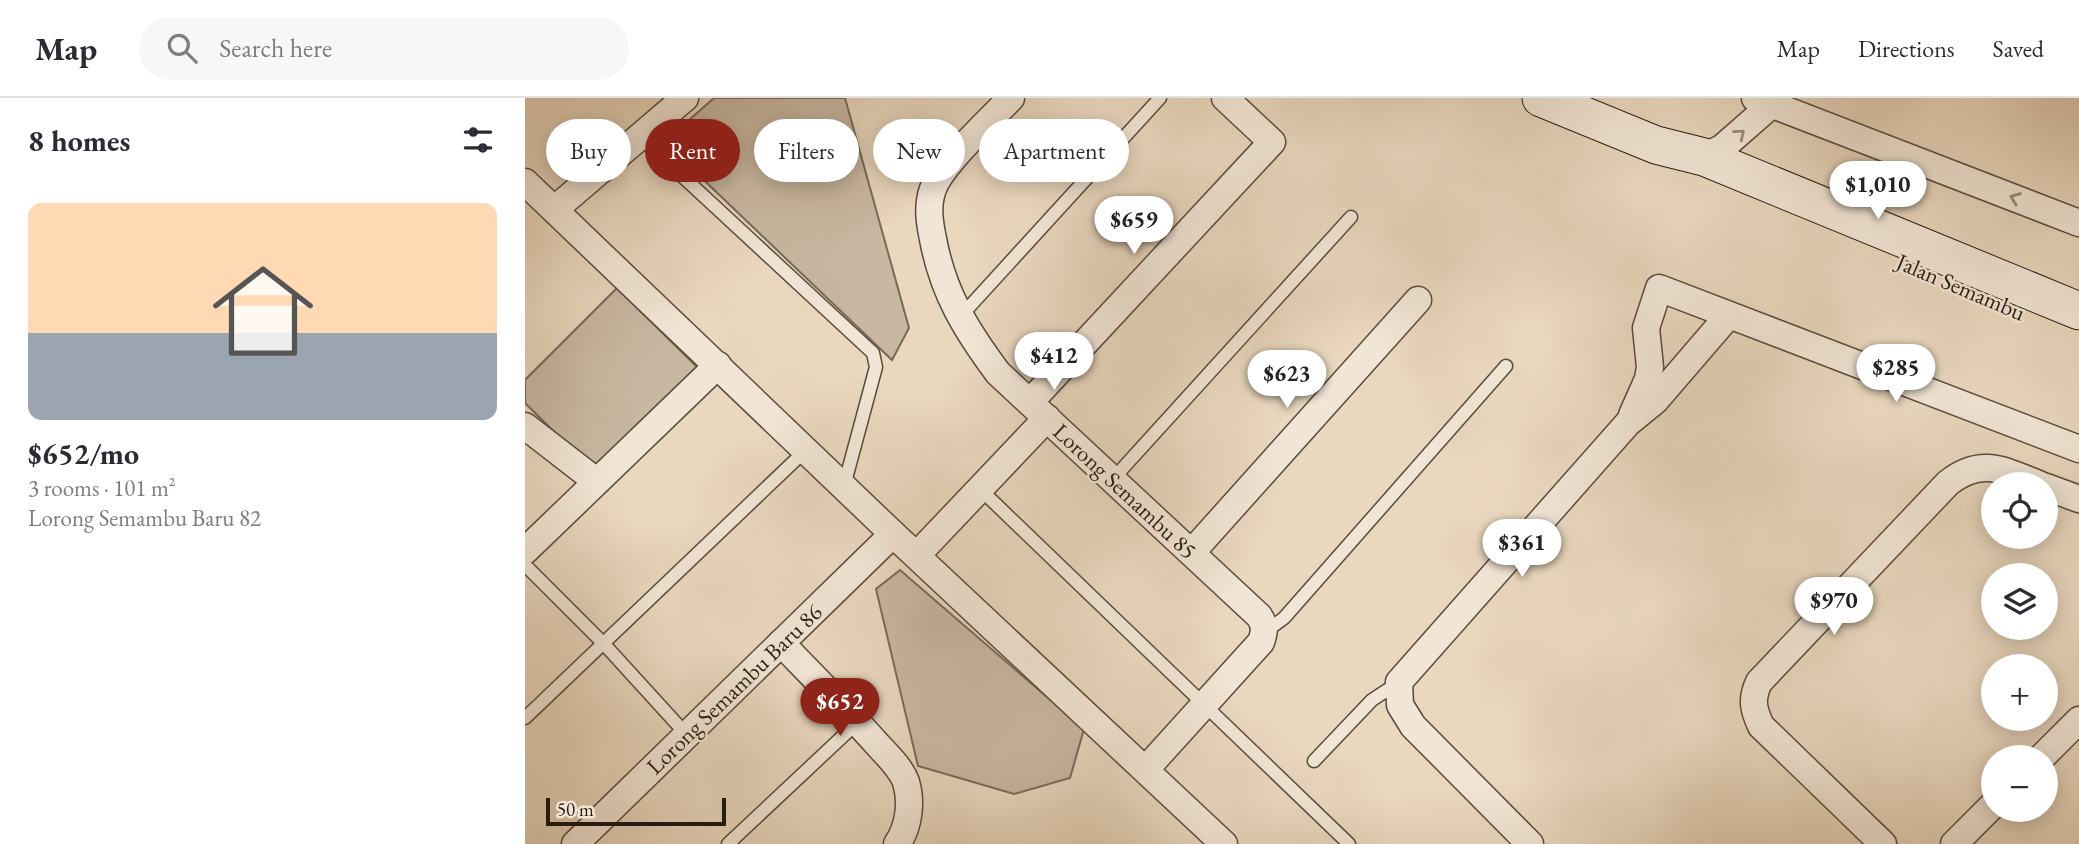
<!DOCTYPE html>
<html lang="en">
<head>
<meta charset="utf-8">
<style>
	:root { --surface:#fff; --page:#f7f7f7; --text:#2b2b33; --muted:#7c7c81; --line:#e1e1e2; --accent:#8f2418 }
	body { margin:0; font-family:"EB Garamond",serif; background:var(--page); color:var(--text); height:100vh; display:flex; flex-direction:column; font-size:26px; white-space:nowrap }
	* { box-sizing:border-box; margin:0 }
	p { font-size:23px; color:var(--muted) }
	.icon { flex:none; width:38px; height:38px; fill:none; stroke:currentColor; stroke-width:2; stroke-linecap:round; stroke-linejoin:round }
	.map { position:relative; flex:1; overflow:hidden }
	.panel { display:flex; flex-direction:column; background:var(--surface); width:525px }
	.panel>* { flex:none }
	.guide { position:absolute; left:21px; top:21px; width:665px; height:63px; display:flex; gap:14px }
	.fabs { position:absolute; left:1456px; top:374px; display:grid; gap:14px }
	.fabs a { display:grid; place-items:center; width:77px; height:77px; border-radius:50%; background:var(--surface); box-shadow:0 4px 18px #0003; font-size:35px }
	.scale { position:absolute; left:21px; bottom:18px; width:180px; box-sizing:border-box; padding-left:7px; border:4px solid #291d12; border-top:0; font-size:19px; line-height:24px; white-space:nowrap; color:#291d12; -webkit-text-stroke:5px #f1e5d5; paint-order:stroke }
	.price { position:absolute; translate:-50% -60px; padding:0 16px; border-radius:24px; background:#fff; color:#222; font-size:23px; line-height:46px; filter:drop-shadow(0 2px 4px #0008) }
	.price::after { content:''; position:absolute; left:50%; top:42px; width:21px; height:16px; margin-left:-10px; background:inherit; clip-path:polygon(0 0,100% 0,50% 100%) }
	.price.active { background:var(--accent); color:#fff }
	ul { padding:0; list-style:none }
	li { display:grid; align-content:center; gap:14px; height:371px; padding:0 28px }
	li span { display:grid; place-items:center; height:217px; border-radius:14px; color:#555 }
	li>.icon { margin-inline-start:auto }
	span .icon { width:126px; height:126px; fill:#fffc; stroke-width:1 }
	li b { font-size:30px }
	h2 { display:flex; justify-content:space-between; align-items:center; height:84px; padding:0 28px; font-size:30px }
	.pill { padding:0 24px; border-radius:32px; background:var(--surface); box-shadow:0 4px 18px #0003; font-size:24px; line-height:63px }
	.pill.active { background:var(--accent); color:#fff }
	header { display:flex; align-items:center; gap:42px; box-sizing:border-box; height:98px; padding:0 35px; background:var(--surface); border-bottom:2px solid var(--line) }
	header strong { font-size:33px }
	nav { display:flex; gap:38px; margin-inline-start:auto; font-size:24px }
	.search { width:490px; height:63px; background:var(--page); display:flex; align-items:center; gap:18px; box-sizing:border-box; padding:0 24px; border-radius:38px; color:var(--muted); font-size:26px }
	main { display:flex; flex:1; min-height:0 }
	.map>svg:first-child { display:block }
	.green { fill:#c8b7a1; stroke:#786a5a; stroke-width:2 }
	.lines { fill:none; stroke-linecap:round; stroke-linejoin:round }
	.service-casing { stroke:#594c3d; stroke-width:15 }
	.minor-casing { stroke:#594c3d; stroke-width:29 }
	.secondary-casing { stroke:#291d12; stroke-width:39 }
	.service { stroke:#f1e5d5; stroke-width:12 }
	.minor { stroke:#f1e5d5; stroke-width:26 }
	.secondary { stroke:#f1e5d5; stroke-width:37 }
	.oneway { stroke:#978b7d }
	.labels { text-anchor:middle; stroke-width:5; stroke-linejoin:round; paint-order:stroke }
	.street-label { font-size:23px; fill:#291d12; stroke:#f1e5d5 }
</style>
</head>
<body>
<header>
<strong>Map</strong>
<div class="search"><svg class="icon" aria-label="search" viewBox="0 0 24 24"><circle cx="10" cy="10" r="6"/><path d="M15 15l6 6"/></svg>Search here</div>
<nav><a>Map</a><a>Directions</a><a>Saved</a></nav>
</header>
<main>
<section class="panel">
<h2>8 homes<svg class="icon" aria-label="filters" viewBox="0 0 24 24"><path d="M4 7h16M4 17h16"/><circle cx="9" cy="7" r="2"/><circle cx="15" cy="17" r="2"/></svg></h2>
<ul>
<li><span style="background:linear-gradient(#ffd9b3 60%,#9aa5b1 0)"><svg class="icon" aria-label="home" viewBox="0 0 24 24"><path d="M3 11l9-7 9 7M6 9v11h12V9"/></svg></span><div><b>$652/mo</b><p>3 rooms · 101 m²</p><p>Lorong Semambu Baru 82</p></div></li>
</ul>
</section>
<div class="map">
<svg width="1554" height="746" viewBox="0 0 1554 746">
	<rect width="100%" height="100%" fill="#e9d7be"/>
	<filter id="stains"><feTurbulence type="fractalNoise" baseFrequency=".00286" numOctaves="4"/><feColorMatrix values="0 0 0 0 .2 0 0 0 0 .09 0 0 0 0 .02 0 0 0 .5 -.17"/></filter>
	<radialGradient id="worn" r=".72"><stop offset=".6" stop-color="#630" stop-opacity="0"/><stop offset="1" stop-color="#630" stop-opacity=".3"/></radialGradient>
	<g class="green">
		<polygon points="189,0 320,0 384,230 367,262 139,44"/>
		<polygon points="92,190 174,271 70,374 0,305 0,282"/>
		<polygon points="375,472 559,631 545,680 489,696 393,668 351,491"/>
	</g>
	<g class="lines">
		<g class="service-casing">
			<g id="service">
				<polyline points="115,39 348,255 351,269 319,388"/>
				<polyline points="435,219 635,0"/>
				<polyline points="588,381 826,119"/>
				<polyline points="455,391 824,746"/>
				<polyline points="0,467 79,546 161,636"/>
				<polyline points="740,534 759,520 981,268"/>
				<polyline points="0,620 281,352"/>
				<polyline points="789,663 847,602 873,585"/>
				<polyline points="203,746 333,624"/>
			</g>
		</g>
		<g class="minor-casing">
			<g id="minor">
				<path d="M486 0C464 23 426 58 411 84 401 103 404 122 408 141 418 195 441 232 473 275L734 518C740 527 740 533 736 544L621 671"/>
				<polyline points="1230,0 1554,125"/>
				<polyline points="1179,59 1197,50 1254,0"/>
				<polyline points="0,84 368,436 699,746"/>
				<polyline points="30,111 160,0"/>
				<polyline points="505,304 747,44 700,0"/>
				<polyline points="1107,317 1123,281 1125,269 1121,230 1134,190 1554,351"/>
				<polyline points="0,328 71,383"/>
				<polyline points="1521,389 1554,401"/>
				<polyline points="0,453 193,267"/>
				<polyline points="667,454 893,202"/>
				<polyline points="392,457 522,320"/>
				<path d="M256 545C288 578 321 611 352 646 362 657 376 670 381 684 387 704 384 729 372 746"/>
				<polyline points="1516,660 1554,622"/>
				<polyline points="50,746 368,436"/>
				<polyline points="1005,746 888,628 875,607 874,584 1103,325 1130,303 1204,217"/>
				<path d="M1358 746 1236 628C1228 611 1226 601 1234 584L1423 385C1457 358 1480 373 1516 387"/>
				<polyline points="1429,746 1468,707"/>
			</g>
		</g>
		<g class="secondary-casing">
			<polyline id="secondary" points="1016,0 1131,47 1179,59 1554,213"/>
		</g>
		<use href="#service" class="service"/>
		<use href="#minor" class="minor"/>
		<use href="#secondary" class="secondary"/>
	</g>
	<defs><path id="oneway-chevron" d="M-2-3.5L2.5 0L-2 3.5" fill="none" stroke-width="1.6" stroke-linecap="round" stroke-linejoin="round" transform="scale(1.75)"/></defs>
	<g class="oneway">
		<use href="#oneway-chevron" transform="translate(1215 36) rotate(-40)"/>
		<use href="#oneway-chevron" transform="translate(1490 100) rotate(-159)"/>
	</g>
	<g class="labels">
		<g class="street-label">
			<text transform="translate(1436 189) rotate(23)" y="8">Jalan Semambu</text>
			<text transform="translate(600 393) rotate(43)" y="8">Lorong Semambu 85</text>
			<text transform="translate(209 591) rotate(-44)" y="8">Lorong Semambu Baru 86</text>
		</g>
	</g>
	<rect width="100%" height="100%" filter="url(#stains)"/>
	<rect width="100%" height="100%" fill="url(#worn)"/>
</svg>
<div class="fabs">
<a><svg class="icon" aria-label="locate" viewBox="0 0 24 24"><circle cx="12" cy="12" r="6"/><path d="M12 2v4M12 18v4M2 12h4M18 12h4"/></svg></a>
<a><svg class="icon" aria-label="layers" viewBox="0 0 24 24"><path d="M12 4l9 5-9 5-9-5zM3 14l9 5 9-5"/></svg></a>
<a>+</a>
<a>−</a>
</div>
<div class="scale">50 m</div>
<b class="price" style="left:1353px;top:123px">$1,010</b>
<b class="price" style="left:609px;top:158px">$659</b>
<b class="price" style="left:529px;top:294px">$412</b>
<b class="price" style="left:1371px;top:306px">$285</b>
<b class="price" style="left:762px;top:312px">$623</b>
<b class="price" style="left:997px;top:481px">$361</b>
<b class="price" style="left:1309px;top:539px">$970</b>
<b class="price active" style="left:315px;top:640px">$652</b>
<div class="guide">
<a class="pill">Buy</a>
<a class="pill active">Rent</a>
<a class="pill">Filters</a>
<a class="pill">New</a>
<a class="pill">Apartment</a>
</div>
</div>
</main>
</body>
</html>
